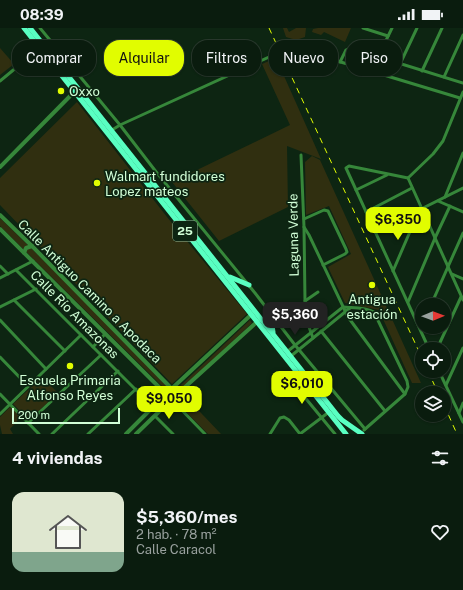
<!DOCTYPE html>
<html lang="es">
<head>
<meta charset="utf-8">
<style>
	:root { --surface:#0a1c0e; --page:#132517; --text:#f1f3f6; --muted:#99a19e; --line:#2a3a2e; --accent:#e1fd00 }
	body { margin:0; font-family:"Public Sans",sans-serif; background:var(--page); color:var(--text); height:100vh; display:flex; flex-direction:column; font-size:15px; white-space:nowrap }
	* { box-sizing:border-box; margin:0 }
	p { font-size:13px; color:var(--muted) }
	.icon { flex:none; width:22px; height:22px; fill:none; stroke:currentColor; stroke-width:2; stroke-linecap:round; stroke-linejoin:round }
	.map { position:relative; height:406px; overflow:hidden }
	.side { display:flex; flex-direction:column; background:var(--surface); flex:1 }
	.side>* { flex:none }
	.hud { position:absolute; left:12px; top:12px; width:439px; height:36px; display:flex; gap:8px }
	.needle { width:26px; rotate:89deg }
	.controls { position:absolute; left:415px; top:270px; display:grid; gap:8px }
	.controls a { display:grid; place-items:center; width:36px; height:36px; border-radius:50%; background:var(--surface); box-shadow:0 1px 3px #0004,0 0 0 1px var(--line); font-size:20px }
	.scale { position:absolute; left:12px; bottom:10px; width:108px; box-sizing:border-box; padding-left:4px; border:2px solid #d2ffd7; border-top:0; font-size:11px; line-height:14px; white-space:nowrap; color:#d2ffd7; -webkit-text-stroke:3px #0d2512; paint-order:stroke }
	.price { position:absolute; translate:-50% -34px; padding:0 9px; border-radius:8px; background:var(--accent); color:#111; font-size:13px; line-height:26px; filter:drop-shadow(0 1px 2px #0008) }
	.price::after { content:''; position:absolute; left:50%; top:24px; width:12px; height:9px; margin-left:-6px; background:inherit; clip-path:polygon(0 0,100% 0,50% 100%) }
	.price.selected { background:#222; color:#fff }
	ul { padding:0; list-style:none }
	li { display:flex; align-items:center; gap:12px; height:100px; padding:0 12px }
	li+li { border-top:1px solid var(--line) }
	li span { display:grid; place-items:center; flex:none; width:112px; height:80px; border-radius:12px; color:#555 }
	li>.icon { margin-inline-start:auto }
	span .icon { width:48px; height:48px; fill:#fffc; stroke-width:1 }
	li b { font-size:17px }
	h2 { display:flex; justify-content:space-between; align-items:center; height:48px; padding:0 12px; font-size:17px }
	.pill { padding:0 14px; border-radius:16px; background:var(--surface); box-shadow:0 1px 3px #0004,0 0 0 1px var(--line); font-size:14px; line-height:36px }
	.pill.selected { background:var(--accent); color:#111 }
	.status { display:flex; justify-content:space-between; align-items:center; height:28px; padding:0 20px; background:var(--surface); direction:ltr }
	.status svg { height:11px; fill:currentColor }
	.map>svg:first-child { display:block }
	.green { fill:#302f10 }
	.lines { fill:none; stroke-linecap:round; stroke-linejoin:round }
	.minor { stroke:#36873a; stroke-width:3 }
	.tertiary { stroke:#36873a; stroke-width:4 }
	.primary { stroke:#59ffc2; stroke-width:5 }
	.rail { stroke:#e1fd00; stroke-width:1; stroke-dasharray:6 5; stroke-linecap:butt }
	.poi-dot { fill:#e1fd00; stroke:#0d2512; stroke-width:1.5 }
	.labels { text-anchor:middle; stroke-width:3.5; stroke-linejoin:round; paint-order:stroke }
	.shield { fill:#0d2512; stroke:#97be9c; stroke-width:1 }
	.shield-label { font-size:12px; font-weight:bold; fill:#d2ffd7 }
	.poi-label { font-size:13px; fill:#d2ffd7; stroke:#0d2512; text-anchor:start }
	.street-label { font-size:13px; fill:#d2ffd7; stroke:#0d2512 }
</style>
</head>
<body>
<div class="status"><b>08:39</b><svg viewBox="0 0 49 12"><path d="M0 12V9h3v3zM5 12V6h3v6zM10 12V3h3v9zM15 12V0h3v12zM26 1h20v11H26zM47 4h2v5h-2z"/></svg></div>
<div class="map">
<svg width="463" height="406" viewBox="0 0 463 406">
	<rect width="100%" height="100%" fill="#0d2512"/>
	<g class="green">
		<polygon points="283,0 287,0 289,4 296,0 306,0 305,9 296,12 286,9"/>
		<polygon points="318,0 351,0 345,14 324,4 321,7 312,4 313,1"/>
		<polygon points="0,20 14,36 0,47"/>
		<polygon points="276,30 321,131 287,118 288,179 219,213 172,154 290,97 262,36"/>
		<polygon points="77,74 167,189 247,286 172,356 0,177 0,150"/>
		<polygon points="312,128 320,132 421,355 412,355 379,282 345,275 328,239 351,226 329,178 306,187 305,134"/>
		<polygon points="0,190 35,224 169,358 167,363 0,198"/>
		<polygon points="250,292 252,295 183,360 181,357"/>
		<polygon points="42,349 58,365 29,392 13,376"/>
		<polygon points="183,366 221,406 208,406 176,374"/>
		<polygon points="11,378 21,389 10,401 13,406 2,406 0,397 0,389"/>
	</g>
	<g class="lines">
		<g class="minor">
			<polyline points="40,0 120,97 157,145 255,265 295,317 365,401"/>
			<polyline points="363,0 388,8"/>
			<polyline points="378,29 392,0"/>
			<polyline points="340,34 346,22 350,20 463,55"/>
			<polyline points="400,36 417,0"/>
			<polyline points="422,43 442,0"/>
			<polyline points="444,49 463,7"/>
			<polyline points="0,53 40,20"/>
			<polyline points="112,102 120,97 291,19 460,70"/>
			<polyline points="301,127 304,199 305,273 309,299 313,310"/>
			<polyline points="408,150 349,138 346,140 429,321"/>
			<polyline points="408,150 463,272"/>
			<polyline points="408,150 433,126 443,113 463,64"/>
			<polyline points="356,162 387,147"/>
			<polyline points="445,169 463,125"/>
			<polyline points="438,173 463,184"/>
			<polyline points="366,184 412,160"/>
			<polyline points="304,191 324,182 328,183 346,221 347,224 345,226 323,237"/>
			<polyline points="304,199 309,207 348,289 405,366"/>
			<polyline points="375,204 463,160"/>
			<polyline points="0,238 8,246"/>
			<polyline points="16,242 153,379"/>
			<polyline points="393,243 415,192 416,184"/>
			<polyline points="452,246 463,251"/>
			<polyline points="0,250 33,233"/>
			<polyline points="14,272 65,323"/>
			<polyline points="305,273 318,264"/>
			<polyline points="408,274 435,210 450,178"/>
			<polyline points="431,277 463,205"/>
			<polyline points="0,279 36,261"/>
			<polyline points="0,292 46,341"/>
			<polyline points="321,303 385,383"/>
			<polyline points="93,319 105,306"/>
			<polyline points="437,321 461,269"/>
			<path d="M288 323 343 279C353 280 365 279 374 284L407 353 408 359 405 366 364 402"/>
			<polyline points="291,328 350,280"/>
			<polyline points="0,329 28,358"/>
			<polyline points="439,343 463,394"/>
			<polyline points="293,355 335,406"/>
			<polyline points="446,357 463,320"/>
			<polyline points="0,366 39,406"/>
			<polyline points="172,372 205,406"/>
			<polyline points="459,385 463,375"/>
			<polyline points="0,386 81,307"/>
			<polyline points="155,388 173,406"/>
			<polyline points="28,395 101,327"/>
			<polyline points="52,406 118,343"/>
			<polyline points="88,406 136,361"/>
			<polyline points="270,406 280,390 284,389 289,392 300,406"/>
			<polyline points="300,406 329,384"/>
		</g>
		<g class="tertiary">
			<polyline points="0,139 76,62"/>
			<polyline points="0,187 32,218 172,361 173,370"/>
			<polyline points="0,201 172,372"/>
			<polyline points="24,225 26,220 32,218"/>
			<polyline points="126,406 166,366 253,285"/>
			<polyline points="136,406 173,370 259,292"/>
		</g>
		<g class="primary">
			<polyline points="24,0 346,406"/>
			<polyline points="30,0 338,388 342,392 362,406"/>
			<polyline points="230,249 249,257"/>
			<polyline points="270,284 273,304"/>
		</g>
		<g class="rail">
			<polyline points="269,0 422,330"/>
			<polyline points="428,343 438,365"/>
			<polyline points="444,377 457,406"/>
		</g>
	</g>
	<g class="poi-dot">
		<circle cx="61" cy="63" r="4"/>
		<circle cx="97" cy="155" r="4"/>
		<circle cx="372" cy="257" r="4"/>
		<circle cx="70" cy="338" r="4"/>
	</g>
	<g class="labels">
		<rect class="shield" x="173" y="193" width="24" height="20" rx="3"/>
		<g class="shield-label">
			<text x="185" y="207">25</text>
		</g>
		<g class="poi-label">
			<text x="69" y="68">Oxxo</text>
			<text x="105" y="153">Walmart fundidores<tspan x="105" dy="15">Lopez mateos</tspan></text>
			<text x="372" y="276" text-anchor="middle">Antigua<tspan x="372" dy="15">estación</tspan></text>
			<text x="70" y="357" text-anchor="middle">Escuela Primaria<tspan x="70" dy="15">Alfonso Reyes</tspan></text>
		</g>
		<g class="street-label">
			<text transform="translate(293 207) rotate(-91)" y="5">Laguna Verde</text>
			<text transform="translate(90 263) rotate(45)" y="5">Calle Antiguo Camino a Apodaca</text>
			<text transform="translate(75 286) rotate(45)" y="5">Calle Río Amazonas</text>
		</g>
	</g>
</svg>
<div class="controls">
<a><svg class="needle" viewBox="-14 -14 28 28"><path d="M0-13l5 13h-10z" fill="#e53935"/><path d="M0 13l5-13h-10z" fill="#99a19e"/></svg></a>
<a><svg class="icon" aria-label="locate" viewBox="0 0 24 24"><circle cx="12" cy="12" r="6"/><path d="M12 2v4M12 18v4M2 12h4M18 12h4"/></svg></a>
<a><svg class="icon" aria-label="layers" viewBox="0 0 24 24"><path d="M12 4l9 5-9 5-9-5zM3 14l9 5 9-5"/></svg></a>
</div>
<div class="scale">200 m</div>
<b class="price" style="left:398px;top:213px">$6,350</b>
<b class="price selected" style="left:295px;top:308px">$5,360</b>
<b class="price" style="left:302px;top:377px">$6,010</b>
<b class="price" style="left:169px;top:392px">$9,050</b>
<div class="hud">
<a class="pill">Comprar</a>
<a class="pill selected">Alquilar</a>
<a class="pill">Filtros</a>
<a class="pill">Nuevo</a>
<a class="pill">Piso</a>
</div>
</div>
<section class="side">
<h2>4 viviendas<svg class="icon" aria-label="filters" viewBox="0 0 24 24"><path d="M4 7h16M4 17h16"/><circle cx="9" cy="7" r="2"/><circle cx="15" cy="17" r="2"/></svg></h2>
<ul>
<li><span style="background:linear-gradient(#dfe7d0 75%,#7fa58c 0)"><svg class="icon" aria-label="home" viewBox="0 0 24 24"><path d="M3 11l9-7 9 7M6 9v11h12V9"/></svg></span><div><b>$5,360/mes</b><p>2 hab. · 78 m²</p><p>Calle Caracol</p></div><svg class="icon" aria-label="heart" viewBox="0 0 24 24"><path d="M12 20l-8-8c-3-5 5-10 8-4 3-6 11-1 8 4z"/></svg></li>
</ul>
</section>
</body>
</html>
